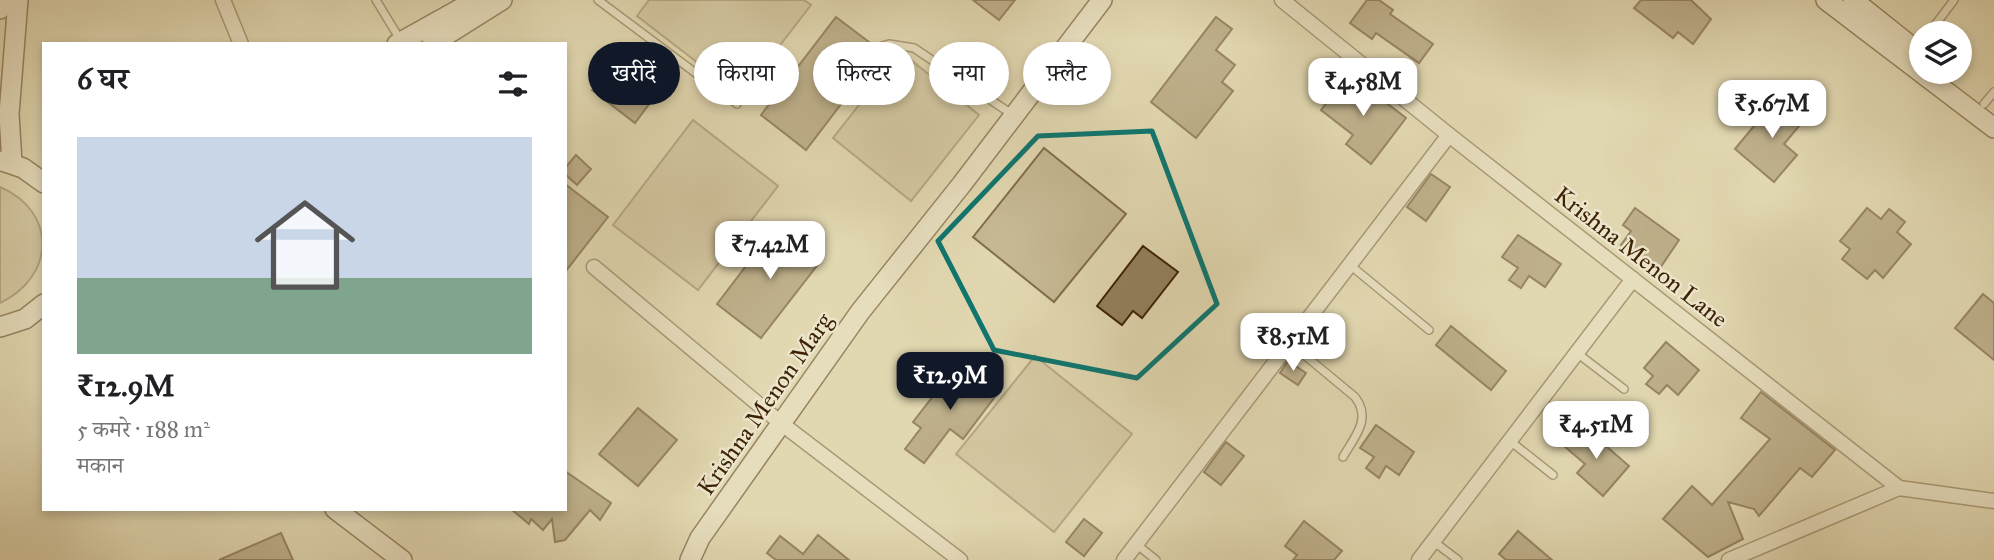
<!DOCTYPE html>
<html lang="hi">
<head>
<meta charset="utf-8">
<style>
	:root { --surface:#fff; --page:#f6f6f6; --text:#202124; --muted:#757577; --line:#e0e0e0; --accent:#111827 }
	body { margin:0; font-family:"IM FELL Great Primer","Noto Serif Devanagari",serif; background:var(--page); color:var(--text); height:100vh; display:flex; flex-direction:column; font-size:26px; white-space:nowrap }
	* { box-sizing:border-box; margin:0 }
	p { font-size:23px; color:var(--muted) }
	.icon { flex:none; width:38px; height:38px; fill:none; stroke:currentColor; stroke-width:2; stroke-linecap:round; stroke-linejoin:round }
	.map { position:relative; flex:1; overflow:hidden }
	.drawer { position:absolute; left:42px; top:42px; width:525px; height:469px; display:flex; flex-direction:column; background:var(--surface); border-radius:0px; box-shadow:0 4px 10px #0003 }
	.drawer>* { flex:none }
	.hud { position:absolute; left:588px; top:42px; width:665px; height:63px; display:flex; gap:14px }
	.fabs { position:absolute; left:1909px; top:21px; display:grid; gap:14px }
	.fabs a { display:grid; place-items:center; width:63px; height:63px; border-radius:50%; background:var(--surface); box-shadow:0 4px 10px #0003; font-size:35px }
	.price { position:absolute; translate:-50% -60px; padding:0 16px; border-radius:14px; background:#fff; color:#222; font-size:23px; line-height:46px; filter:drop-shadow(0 2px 4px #0008) }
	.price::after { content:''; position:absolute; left:50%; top:42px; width:21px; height:16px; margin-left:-10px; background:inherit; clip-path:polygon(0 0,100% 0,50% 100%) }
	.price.selected { background:var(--accent); color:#fff }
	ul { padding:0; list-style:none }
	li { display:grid; align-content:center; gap:14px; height:371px; padding:0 35px }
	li+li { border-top:2px solid var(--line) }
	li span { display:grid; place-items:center; height:217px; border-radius:0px; color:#555 }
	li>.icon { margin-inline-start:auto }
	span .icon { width:126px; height:126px; fill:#fffc; stroke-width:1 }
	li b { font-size:30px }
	h2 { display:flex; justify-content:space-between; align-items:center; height:84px; padding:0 35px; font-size:30px }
	.chip { padding:0 24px; border-radius:32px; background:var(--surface); box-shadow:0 4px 10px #0003; font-size:24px; line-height:63px }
	.chip.selected { background:var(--accent); color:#fff }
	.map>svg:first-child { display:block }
	.green { fill:#c5b893; stroke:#816d4c; stroke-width:2 }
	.building { fill:#92805d; stroke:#3d2204; stroke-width:2 }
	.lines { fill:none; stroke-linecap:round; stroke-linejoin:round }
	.lane-casing { stroke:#664f2f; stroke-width:10 }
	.street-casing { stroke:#664f2f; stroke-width:17 }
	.secondary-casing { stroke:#3d2204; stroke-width:22 }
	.lane { stroke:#ece5cc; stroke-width:7 }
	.street { stroke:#ece5cc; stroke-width:14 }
	.secondary { stroke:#ece5cc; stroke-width:19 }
	.marked { fill:none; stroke:#0f766e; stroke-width:5; stroke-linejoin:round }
	.labels { text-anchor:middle; stroke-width:5; stroke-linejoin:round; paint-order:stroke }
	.street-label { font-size:24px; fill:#3d2204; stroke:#ece5cc }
</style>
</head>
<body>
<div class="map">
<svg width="1994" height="560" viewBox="0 0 1994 560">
	<rect width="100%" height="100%" fill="#e1d7b0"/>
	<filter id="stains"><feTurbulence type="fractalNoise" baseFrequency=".00286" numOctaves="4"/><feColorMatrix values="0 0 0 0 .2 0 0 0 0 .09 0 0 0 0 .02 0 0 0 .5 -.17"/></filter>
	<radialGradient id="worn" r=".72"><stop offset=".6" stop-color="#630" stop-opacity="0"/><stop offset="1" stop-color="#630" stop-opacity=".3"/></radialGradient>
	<g class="green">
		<polygon points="649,0 804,0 811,5 741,96 637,16"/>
		<polygon points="901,52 979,115 911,201 833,138"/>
		<polygon points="693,120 778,186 698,290 613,225"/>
		<polygon points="1044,148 1126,214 1054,302 973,237"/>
		<path d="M0 187C58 212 55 277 0 303Z"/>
		<polygon points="1035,356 1132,434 1054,532 956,454"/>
	</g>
	<g class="building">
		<polygon points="973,0 1015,0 999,20"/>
		<polygon points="1367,0 1379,0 1393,10 1390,14 1433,44 1419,63 1376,33 1372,39 1350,23"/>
		<polygon points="1641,0 1691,0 1711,19 1693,44 1678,32 1673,38 1634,8"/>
		<polygon points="836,17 873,45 874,51 880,53 806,150 761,115"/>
		<polygon points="1216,17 1232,29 1216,50 1235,65 1222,82 1233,91 1196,138 1151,102"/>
		<polygon points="622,52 664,84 635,123 592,90"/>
		<polygon points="1349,74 1406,118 1371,164 1346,144 1353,135 1321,110"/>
		<polygon points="1778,97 1805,119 1784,144 1797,155 1774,182 1735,149"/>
		<polygon points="576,155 591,169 577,185 565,174 565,168"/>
		<polygon points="1431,174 1450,187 1426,221 1407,207"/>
		<polygon points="565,184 608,217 565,272"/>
		<polygon points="1635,208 1679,240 1658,271 1621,245 1631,231 1623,225"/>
		<polygon points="1867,208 1881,219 1889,209 1905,222 1897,232 1911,244 1883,278 1875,270 1867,279 1842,259 1850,249 1840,241"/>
		<polygon points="778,224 823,258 761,338 717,304"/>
		<polygon points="1518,235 1561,264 1545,287 1529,276 1521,288 1509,280 1518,268 1502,257"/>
		<polygon points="1143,246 1178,272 1142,318 1133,311 1122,325 1097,306"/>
		<polygon points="1983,294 1994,303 1994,360 1955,328"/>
		<polygon points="1451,326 1506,371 1491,390 1436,345"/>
		<polygon points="1666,342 1699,370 1678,395 1667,385 1659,394 1646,384 1653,376 1644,368"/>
		<polygon points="1288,361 1306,373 1298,385 1280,373"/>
		<polygon points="958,364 997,394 963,439 950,429 924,463 905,449 921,428 913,422"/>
		<polygon points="1761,392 1835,450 1812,477 1800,468 1759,516 1754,509 1728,502 1743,539 1708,557 1663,519 1692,486 1712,505 1770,439 1741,418"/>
		<polygon points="638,408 677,440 638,486 599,454"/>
		<polygon points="1376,425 1414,452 1399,475 1386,466 1379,478 1366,468 1374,457 1360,448"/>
		<polygon points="1582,425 1629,466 1603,496 1577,473 1585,464 1564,446"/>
		<polygon points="1226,442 1244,456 1221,485 1204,472"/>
		<polygon points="565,471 611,503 600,520 590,510 565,540 555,542 552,519 543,530 531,519 529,524 511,509 565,509"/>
		<polygon points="1084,519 1102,533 1084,556 1066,542"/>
		<polygon points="1304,521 1342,551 1334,560 1293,560 1297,555 1285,546"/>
		<polygon points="1518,531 1552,560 1506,560 1499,554"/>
		<polygon points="281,533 293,560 219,560"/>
		<polygon points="818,535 849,560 776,560 767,553 780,536 803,554"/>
	</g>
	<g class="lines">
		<g class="lane-casing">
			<g id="lane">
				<polyline points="376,0 401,41"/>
				<polyline points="598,0 737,104"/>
				<polyline points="1929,33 1954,0"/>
				<polyline points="879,47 889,44 914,48 1013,115"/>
				<polyline points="1984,104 1994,92"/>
				<polyline points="1350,265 1429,330"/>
				<path d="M1290 343 1355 397C1372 419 1355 436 1343 457"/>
				<polyline points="1577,353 1624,389"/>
				<polyline points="1510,441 1553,475"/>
				<polyline points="1433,541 1458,560"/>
				<polyline points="1136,544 1156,560"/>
			</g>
		</g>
		<g class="street-casing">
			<g id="street">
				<polyline points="223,0 241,44"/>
				<polyline points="1282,0 1449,135 1899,488 1994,501"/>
				<polyline points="594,267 782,424 960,560"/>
				<polyline points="1124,560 1449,135"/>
				<polyline points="1419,560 1633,279"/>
				<polyline points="1729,560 1899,488"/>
			</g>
		</g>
		<g class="secondary-casing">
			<g id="secondary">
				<polyline points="1826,0 1994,128"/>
				<polyline points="1853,0 1922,55"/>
				<polyline points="0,9 1,0"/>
				<polyline points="397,44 476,0"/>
				<polyline points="432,44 502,0"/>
				<polyline points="2,161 23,168 44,183"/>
				<polyline points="12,163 9,114 18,0"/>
				<polyline points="0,327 25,319 44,304"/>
				<polyline points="335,509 402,560"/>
				<polyline points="690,560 700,538 860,312 962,184 1102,0"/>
			</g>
		</g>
		<use href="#lane" class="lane"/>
		<use href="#street" class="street"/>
		<use href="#secondary" class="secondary"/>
	</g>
	<path d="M0 0H1994V560H0ZM1152 131 1217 304 1137 378 994 350 938 241 1038 136Z" fill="#e1d7b0" fill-opacity=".55" fill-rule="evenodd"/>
	<path class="marked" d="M1152 131 1217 304 1137 378 994 350 938 241 1038 136Z"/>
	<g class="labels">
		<g class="street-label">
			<text transform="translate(1641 257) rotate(38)" y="8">Krishna Menon Lane</text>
			<text transform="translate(765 404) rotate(-55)" y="8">Krishna Menon Marg</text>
		</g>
	</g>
	<rect width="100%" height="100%" filter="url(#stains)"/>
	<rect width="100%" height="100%" fill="url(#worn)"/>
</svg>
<div class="fabs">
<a><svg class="icon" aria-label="layers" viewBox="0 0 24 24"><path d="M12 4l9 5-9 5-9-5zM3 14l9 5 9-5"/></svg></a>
</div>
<b class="price" style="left:1363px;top:118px">₹4.58M</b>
<b class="price" style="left:1772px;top:140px">₹5.67M</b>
<b class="price" style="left:770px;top:281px">₹7.42M</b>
<b class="price" style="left:1293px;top:373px">₹8.51M</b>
<b class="price selected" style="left:950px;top:412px">₹12.9M</b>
<b class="price" style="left:1596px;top:461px">₹4.51M</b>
<div class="hud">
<a class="chip selected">खरीदें</a>
<a class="chip">किराया</a>
<a class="chip">फ़िल्टर</a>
<a class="chip">नया</a>
<a class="chip">फ़्लैट</a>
</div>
<section class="drawer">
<h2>6 घर<svg class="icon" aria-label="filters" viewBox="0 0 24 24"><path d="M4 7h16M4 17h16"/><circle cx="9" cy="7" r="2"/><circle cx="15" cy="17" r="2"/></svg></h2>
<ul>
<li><span style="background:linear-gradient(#c9d6e8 65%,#7fa58c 0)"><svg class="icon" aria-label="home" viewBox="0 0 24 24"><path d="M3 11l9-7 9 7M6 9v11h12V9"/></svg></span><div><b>₹12.9M</b><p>5 कमरे · 188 m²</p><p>मकान</p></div></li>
</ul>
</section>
</div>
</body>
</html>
